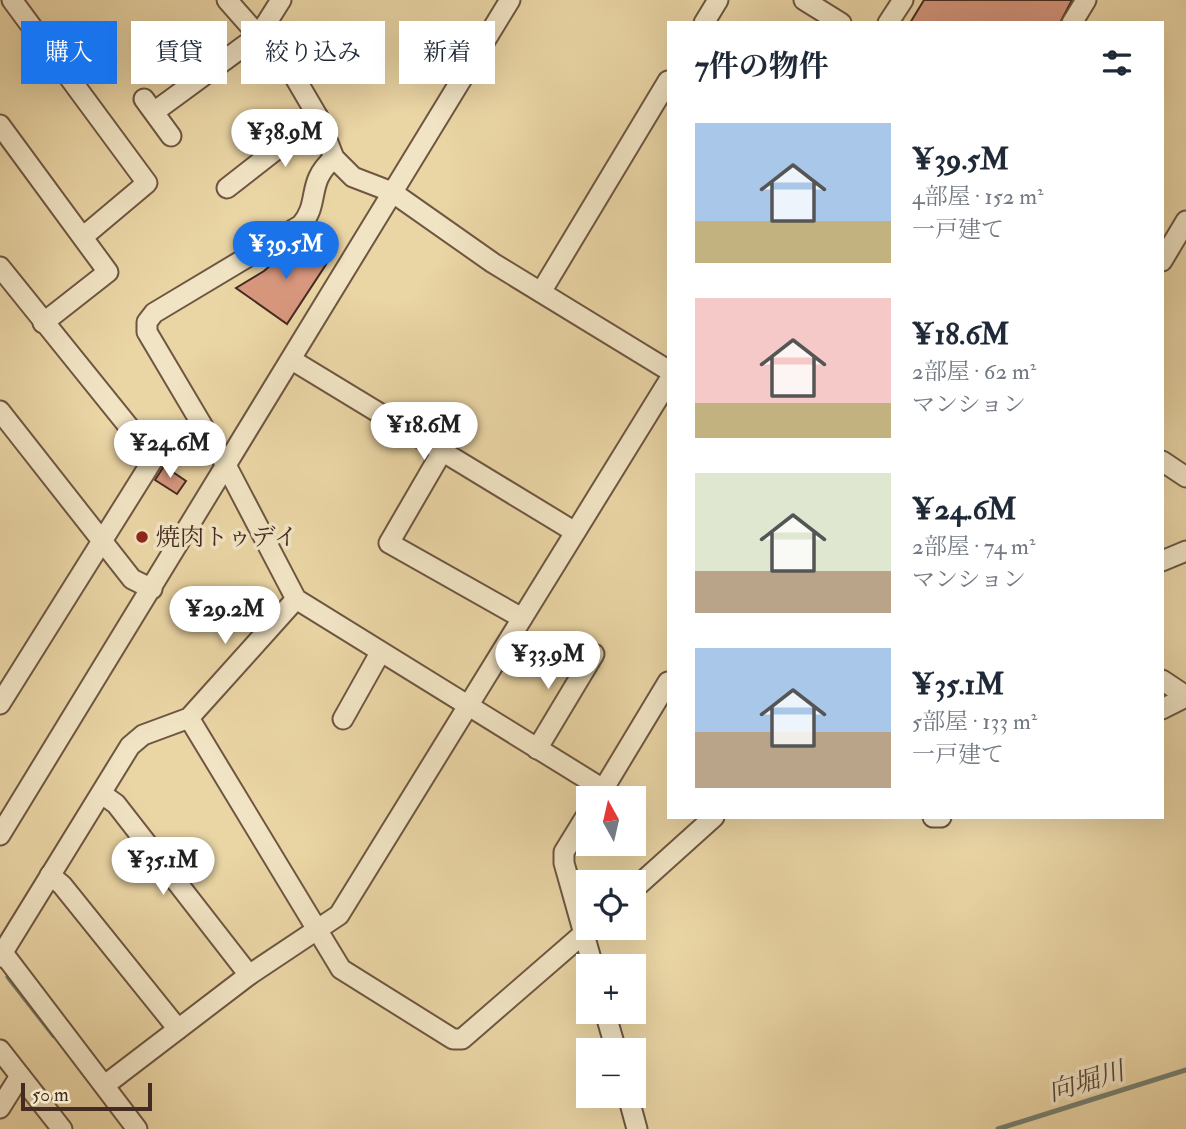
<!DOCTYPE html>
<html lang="ja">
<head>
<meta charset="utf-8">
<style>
	:root { --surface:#fff; --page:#f6f6f7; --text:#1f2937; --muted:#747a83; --accent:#1a73e8 }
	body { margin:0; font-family:"IM FELL Double Pica","Noto Serif JP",serif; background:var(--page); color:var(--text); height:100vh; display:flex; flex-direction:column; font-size:26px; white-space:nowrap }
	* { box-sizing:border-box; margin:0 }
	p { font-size:23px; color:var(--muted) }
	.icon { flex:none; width:38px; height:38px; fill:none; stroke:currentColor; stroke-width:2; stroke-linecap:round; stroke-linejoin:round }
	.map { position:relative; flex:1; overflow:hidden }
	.panel { position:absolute; left:667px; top:21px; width:497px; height:798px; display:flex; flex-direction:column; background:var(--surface); border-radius:0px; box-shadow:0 7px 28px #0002 }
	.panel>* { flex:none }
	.top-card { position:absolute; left:21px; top:21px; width:541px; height:63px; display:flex; gap:14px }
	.needle { width:46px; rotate:352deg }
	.buttons { position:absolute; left:576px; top:786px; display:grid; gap:14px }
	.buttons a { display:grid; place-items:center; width:70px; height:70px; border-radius:0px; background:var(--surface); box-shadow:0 7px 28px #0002; font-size:35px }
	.scale { position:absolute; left:21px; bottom:18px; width:131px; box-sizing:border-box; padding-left:7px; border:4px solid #442b21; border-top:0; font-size:19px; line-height:24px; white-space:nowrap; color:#442b21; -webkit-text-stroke:5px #f1e4c4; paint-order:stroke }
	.price { position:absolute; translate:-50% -60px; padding:0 16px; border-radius:24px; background:#fff; color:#222; font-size:23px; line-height:46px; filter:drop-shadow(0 2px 4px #0008) }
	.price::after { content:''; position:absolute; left:50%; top:42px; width:21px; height:16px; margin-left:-10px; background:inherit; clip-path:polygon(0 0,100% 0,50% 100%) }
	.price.current { background:var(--accent); color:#fff }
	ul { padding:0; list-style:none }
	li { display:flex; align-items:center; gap:21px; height:175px; padding:0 28px }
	li span { display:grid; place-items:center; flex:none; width:196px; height:140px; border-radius:0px; color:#555 }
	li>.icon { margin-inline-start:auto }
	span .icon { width:84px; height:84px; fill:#fffc; stroke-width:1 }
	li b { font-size:30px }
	h2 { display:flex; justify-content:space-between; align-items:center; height:84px; padding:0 28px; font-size:30px }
	.tag { padding:0 24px; border-radius:0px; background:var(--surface); box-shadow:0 7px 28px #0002; font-size:24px; line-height:63px }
	.tag.current { background:var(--accent); color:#fff }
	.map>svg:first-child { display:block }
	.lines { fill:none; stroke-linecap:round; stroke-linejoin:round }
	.stream { stroke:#768073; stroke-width:5 }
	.building { fill:#d8977e; stroke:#442b21; stroke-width:2 }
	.minor-casing { stroke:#6e5642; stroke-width:23 }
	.minor { stroke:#f1e4c4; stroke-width:19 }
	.poi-dot { fill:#8f2418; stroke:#f1e4c4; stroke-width:2.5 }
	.labels { text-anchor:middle; stroke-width:7; stroke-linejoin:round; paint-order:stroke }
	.poi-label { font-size:24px; fill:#442b21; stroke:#f1e4c4; text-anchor:start }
	.water-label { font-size:26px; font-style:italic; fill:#55473c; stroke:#f1e4c4 }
</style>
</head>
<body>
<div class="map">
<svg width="1186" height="1129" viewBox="0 0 1186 1129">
	<rect width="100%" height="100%" fill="#ead5a5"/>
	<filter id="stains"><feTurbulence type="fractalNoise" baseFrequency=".00286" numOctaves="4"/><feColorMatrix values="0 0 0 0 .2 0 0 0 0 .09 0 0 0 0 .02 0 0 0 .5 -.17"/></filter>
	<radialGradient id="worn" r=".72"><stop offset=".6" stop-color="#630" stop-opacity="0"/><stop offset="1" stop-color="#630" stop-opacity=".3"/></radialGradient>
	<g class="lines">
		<g class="stream">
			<polyline points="8,977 54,1036"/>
			<polyline points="998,1129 1186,1070"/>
		</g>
	</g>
	<g class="building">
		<polygon points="924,0 1072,0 1060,23 910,23"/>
		<polygon points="300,240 329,260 287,324 236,288 264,271"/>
		<polygon points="164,466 186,481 177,494 155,480"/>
	</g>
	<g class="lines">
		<g class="minor-casing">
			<g id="minor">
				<polyline points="12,0 147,183 84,236"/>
				<polyline points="227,0 294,76 318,117 334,158 353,177 392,192 493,263 668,370"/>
				<polyline points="804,0 841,23"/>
				<polyline points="704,23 718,0"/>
				<polyline points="888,23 903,0"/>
				<polyline points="1072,23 1086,0"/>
				<polyline points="144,99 171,136"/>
				<polyline points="154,112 259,35 281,0"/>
				<polyline points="0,125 108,272 43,323"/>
				<path d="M334 158C305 183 321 202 301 225L154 313 147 322V332L227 467 296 599 603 789"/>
				<polyline points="227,188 318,117"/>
				<polyline points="1162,261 1186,221"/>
				<polyline points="0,267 154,458 0,704"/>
				<polyline points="541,292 668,81"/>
				<polyline points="292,360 575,532"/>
				<polyline points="0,411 132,579 152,589"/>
				<polyline points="443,450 389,543 522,618"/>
				<polyline points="1162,461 1186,477"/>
				<polyline points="1162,561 1186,551"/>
				<polyline points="1162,680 1186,696"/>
				<polyline points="1162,709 1186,697"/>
				<polyline points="189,718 341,969 453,1039 462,1039 590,928"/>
				<polyline points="343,719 380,653"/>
				<polyline points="537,749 594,654"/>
				<polyline points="102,794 116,804 249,975"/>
				<polyline points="598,798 668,682"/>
				<polyline points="588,813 564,852 564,863 593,966"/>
				<polyline points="933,817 941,817"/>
				<polyline points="0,835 510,0"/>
				<polyline points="50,875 62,885 178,1029"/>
				<polyline points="634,889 714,817"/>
				<polyline points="0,949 137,1129"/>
				<polyline points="0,957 130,746 143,735 189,718 296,599"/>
				<polyline points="605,1012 616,1050"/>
				<polyline points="0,1050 62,1129"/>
				<polyline points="105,1085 249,975 339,915 668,382"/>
				<polyline points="628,1096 637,1129"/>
				<polyline points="0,1108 20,1076"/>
			</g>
		</g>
		<use href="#minor" class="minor"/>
	</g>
	<circle class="poi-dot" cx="142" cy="537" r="7"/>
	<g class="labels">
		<g class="poi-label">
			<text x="156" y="545">焼肉トゥデイ</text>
		</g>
		<g class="water-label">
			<text transform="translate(1086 1081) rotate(-17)" y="9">向堀川</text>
		</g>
	</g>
	<rect width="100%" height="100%" filter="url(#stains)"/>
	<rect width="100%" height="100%" fill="url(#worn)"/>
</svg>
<div class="buttons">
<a><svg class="needle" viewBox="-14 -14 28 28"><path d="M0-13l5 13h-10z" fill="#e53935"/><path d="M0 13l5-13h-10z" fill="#747a83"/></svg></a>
<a><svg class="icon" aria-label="locate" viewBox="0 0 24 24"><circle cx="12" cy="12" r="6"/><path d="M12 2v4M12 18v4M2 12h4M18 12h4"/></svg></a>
<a>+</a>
<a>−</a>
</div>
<div class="scale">50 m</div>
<b class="price" style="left:285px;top:169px">¥38.9M</b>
<b class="price current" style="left:286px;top:281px">¥39.5M</b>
<b class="price" style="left:424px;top:462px">¥18.6M</b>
<b class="price" style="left:170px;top:480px">¥24.6M</b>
<b class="price" style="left:225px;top:646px">¥29.2M</b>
<b class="price" style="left:548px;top:691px">¥33.9M</b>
<b class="price" style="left:163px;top:897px">¥35.1M</b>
<div class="top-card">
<a class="tag current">購入</a>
<a class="tag">賃貸</a>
<a class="tag">絞り込み</a>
<a class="tag">新着</a>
</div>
<section class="panel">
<h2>7件の物件<svg class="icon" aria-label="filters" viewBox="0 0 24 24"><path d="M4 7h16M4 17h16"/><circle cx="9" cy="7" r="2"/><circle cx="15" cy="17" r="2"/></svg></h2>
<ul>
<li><span style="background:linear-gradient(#a9c7e8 70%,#c2b280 0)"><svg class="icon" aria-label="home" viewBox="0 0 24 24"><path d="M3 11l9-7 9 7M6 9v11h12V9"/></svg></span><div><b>¥39.5M</b><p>4部屋 · 152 m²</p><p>一戸建て</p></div></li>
<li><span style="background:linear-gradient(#f6c9c9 75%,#c2b280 0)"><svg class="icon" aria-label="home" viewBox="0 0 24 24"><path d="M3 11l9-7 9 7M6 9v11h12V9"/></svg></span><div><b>¥18.6M</b><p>2部屋 · 62 m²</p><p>マンション</p></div></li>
<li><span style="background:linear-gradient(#dfe7d0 70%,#b9a48a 0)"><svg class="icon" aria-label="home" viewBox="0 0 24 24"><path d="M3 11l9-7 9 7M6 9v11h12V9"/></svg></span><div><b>¥24.6M</b><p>2部屋 · 74 m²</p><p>マンション</p></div></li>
<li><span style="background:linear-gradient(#a9c7e8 60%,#b9a48a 0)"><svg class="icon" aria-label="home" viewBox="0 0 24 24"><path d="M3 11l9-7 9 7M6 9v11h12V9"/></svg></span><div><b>¥35.1M</b><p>5部屋 · 133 m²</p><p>一戸建て</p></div></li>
</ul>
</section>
</div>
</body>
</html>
